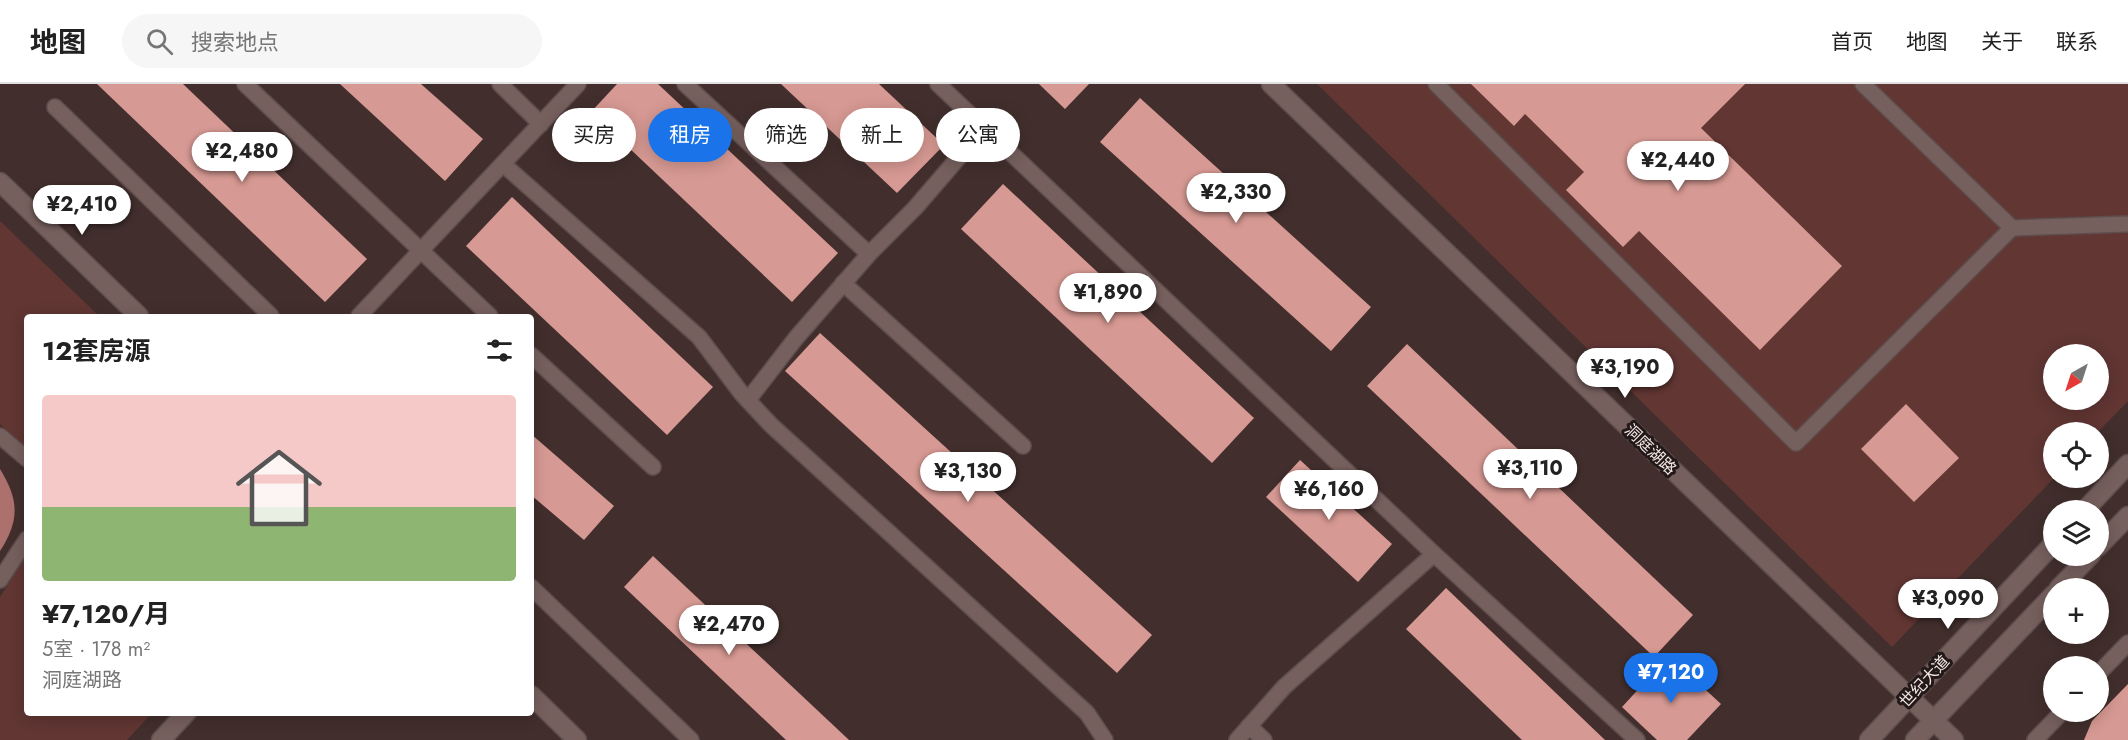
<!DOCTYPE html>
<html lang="zh">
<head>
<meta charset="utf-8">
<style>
	:root { --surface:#fff; --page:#f6f6f6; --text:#222; --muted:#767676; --line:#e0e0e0; --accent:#1a73e8 }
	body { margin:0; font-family:Jost,"Noto Sans SC",sans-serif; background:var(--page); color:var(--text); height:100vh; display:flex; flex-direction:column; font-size:22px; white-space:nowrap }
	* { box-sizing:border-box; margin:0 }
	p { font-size:20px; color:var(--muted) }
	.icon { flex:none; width:33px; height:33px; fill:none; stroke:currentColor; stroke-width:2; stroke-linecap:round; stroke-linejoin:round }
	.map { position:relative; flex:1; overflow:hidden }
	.details { position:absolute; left:24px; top:230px; width:510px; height:402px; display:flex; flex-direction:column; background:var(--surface); border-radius:6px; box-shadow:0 3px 15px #0003 }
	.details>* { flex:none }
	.top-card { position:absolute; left:552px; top:24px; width:570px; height:54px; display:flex; gap:12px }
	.needle { width:39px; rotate:219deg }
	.controls { position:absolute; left:2043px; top:260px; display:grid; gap:12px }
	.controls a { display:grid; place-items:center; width:66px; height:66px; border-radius:50%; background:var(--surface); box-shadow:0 3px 15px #0003; font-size:30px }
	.price { position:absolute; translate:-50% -51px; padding:0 14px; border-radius:21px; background:#fff; color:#222; font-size:20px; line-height:39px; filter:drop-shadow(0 2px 3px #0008) }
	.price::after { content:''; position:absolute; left:50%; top:36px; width:18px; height:14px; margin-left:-9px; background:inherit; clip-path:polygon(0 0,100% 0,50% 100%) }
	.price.active { background:var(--accent); color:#fff }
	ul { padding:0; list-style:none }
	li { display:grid; align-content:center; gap:12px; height:318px; padding:0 18px }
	li span { display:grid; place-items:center; height:186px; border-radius:6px; color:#555 }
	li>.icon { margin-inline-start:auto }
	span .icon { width:108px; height:108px; fill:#fffc; stroke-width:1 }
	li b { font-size:26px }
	h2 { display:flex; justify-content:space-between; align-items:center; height:72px; padding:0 18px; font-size:26px }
	.chip { padding:0 21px; border-radius:27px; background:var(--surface); box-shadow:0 3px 15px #0003; font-size:21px; line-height:54px }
	.chip.active { background:var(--accent); color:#fff }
	header { display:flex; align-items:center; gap:36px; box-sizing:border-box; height:84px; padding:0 30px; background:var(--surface); border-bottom:2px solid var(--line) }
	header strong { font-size:28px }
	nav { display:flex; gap:33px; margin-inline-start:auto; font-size:21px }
	.search { width:420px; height:54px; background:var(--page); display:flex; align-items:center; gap:15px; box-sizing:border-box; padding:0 21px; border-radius:33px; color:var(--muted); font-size:22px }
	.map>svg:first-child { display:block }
	.green { fill:#613633; fill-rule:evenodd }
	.water { fill:#ac716d }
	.building { fill:#d79993 }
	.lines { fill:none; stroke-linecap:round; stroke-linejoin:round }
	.lane-casing { stroke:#5d4d4c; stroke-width:18 }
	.street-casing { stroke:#5d4d4c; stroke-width:21 }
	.secondary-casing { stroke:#5d4d4c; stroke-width:21 }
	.lane { stroke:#76605e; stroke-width:15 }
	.street { stroke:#76605e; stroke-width:18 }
	.secondary { stroke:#76605e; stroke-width:18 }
	.labels { text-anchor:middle; stroke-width:6; stroke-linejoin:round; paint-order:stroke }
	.street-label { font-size:16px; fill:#f5e8e7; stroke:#221918 }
</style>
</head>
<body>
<header>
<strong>地图</strong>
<div class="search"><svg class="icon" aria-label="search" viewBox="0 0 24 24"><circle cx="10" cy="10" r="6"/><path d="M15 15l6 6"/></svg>搜索地点</div>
<nav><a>首页</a><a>地图</a><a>关于</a><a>联系</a></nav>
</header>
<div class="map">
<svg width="2128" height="656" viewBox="0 0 2128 656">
	<rect width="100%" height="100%" fill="#422f2d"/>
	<g class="green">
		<path d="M1317 0H2128V317L2098 348H2054L2055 393 1892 563ZM2054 270H2098V315H2054Z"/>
		<polygon points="0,137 99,232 27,232 27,365 0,340"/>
		<polygon points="27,471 27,628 152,629 127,656 0,656 0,513"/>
	</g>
	<path class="water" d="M0 385C19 416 20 436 0 467Z"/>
	<g class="building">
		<polygon points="97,0 183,0 367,175 325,218"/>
		<polygon points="340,0 421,0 483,55 445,97"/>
		<polygon points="617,0 658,0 838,169 792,218 591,28"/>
		<polygon points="781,0 879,0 944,61 897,109"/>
		<polygon points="1039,0 1089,0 1065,25"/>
		<polygon points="1471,0 1745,0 1701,44 1842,182 1760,266 1639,147 1623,163 1566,106 1584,88 1525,30 1514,42"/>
		<polygon points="1140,14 1371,223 1331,267 1100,58"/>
		<polygon points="1003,100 1254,334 1212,379 961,145"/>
		<polygon points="512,113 713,303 667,351 466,162"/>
		<polygon points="820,249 1152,551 1117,589 785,287"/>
		<polygon points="1407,260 1693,531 1654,573 1367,302"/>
		<polygon points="1906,320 1959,374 1914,418 1861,365"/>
		<polygon points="531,350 614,422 584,456 531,411"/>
		<polygon points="1300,376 1392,460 1358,498 1266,413"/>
		<polygon points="653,472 849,656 786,656 624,503"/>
		<polygon points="1446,504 1605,656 1522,656 1406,545"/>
		<polygon points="1669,572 1721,620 1687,656 1657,656 1622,623"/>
		<polygon points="2128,600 2128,656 2084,656 2092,637"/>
	</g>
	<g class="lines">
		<g class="lane-casing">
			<g id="lane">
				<polyline points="245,0 490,232"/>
				<polyline points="500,0 541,40"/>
				<polyline points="685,0 869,170"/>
				<polyline points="938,0 1434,470 1637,656"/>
				<polyline points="1436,0 1796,359 2012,144 1863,0"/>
				<polyline points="55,23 271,232"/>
				<polyline points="503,80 699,253 742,310 771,341 1087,629 1105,656"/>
				<polyline points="2012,144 2128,140"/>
				<polyline points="843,199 1023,362"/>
				<polyline points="359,232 578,0"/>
				<polyline points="531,271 653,383"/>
				<polyline points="748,316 796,254 869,170 915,124 984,44"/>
				<polyline points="0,352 27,375"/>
				<polyline points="0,496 27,455"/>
				<polyline points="531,503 691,656"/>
				<polyline points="2098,590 2128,559"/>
				<polyline points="1249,642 1264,656"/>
				<polyline points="1237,656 1284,603 1434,470"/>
				<polyline points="2035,656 2063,627"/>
			</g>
		</g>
		<g class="street-casing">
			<g id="street">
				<polyline points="1271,0 1954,656"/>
				<polyline points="161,656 187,628"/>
			</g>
		</g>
		<g class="secondary-casing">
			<g id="secondary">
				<polyline points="0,98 139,232"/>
				<polyline points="2085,426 2128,380"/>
				<polyline points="2098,463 2128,432"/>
				<polyline points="2059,504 2091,471"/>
				<polyline points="531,611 577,656"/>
				<polyline points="1869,656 2054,459"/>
				<polyline points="1915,656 2054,510"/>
			</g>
		</g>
		<use href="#lane" class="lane"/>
		<use href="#street" class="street"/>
		<use href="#secondary" class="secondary"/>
	</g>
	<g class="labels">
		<g class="street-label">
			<text transform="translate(1651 365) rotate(44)" y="6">洞庭湖路</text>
			<text transform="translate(1924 597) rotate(-47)" y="6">世纪大道</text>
		</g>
	</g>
</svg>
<div class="controls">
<a><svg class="needle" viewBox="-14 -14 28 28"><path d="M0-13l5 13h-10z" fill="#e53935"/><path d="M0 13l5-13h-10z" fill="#767676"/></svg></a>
<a><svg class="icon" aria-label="locate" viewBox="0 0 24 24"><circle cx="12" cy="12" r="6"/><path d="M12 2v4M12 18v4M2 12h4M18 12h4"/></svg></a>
<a><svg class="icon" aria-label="layers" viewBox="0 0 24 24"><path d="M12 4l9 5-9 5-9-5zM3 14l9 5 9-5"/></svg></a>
<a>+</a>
<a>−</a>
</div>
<b class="price" style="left:242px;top:99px">¥2,480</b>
<b class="price" style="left:1678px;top:108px">¥2,440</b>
<b class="price" style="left:1236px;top:140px">¥2,330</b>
<b class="price" style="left:82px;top:152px">¥2,410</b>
<b class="price" style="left:1108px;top:240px">¥1,890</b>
<b class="price" style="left:1625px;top:315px">¥3,190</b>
<b class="price" style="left:1530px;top:416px">¥3,110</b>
<b class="price" style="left:968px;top:419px">¥3,130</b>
<b class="price" style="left:1329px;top:437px">¥6,160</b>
<b class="price" style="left:1948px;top:546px">¥3,090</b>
<b class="price" style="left:729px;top:572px">¥2,470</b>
<b class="price active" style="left:1671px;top:620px">¥7,120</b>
<div class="top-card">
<a class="chip">买房</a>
<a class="chip active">租房</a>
<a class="chip">筛选</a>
<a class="chip">新上</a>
<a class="chip">公寓</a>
</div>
<section class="details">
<h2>12套房源<svg class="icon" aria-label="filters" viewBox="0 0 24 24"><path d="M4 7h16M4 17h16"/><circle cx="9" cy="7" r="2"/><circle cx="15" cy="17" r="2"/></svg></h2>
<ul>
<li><span style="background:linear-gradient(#f6c9c9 60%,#8fb573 0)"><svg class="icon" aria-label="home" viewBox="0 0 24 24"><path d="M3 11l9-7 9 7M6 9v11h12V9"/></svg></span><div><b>¥7,120/月</b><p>5室 · 178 m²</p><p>洞庭湖路</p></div></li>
</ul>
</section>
</div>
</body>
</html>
